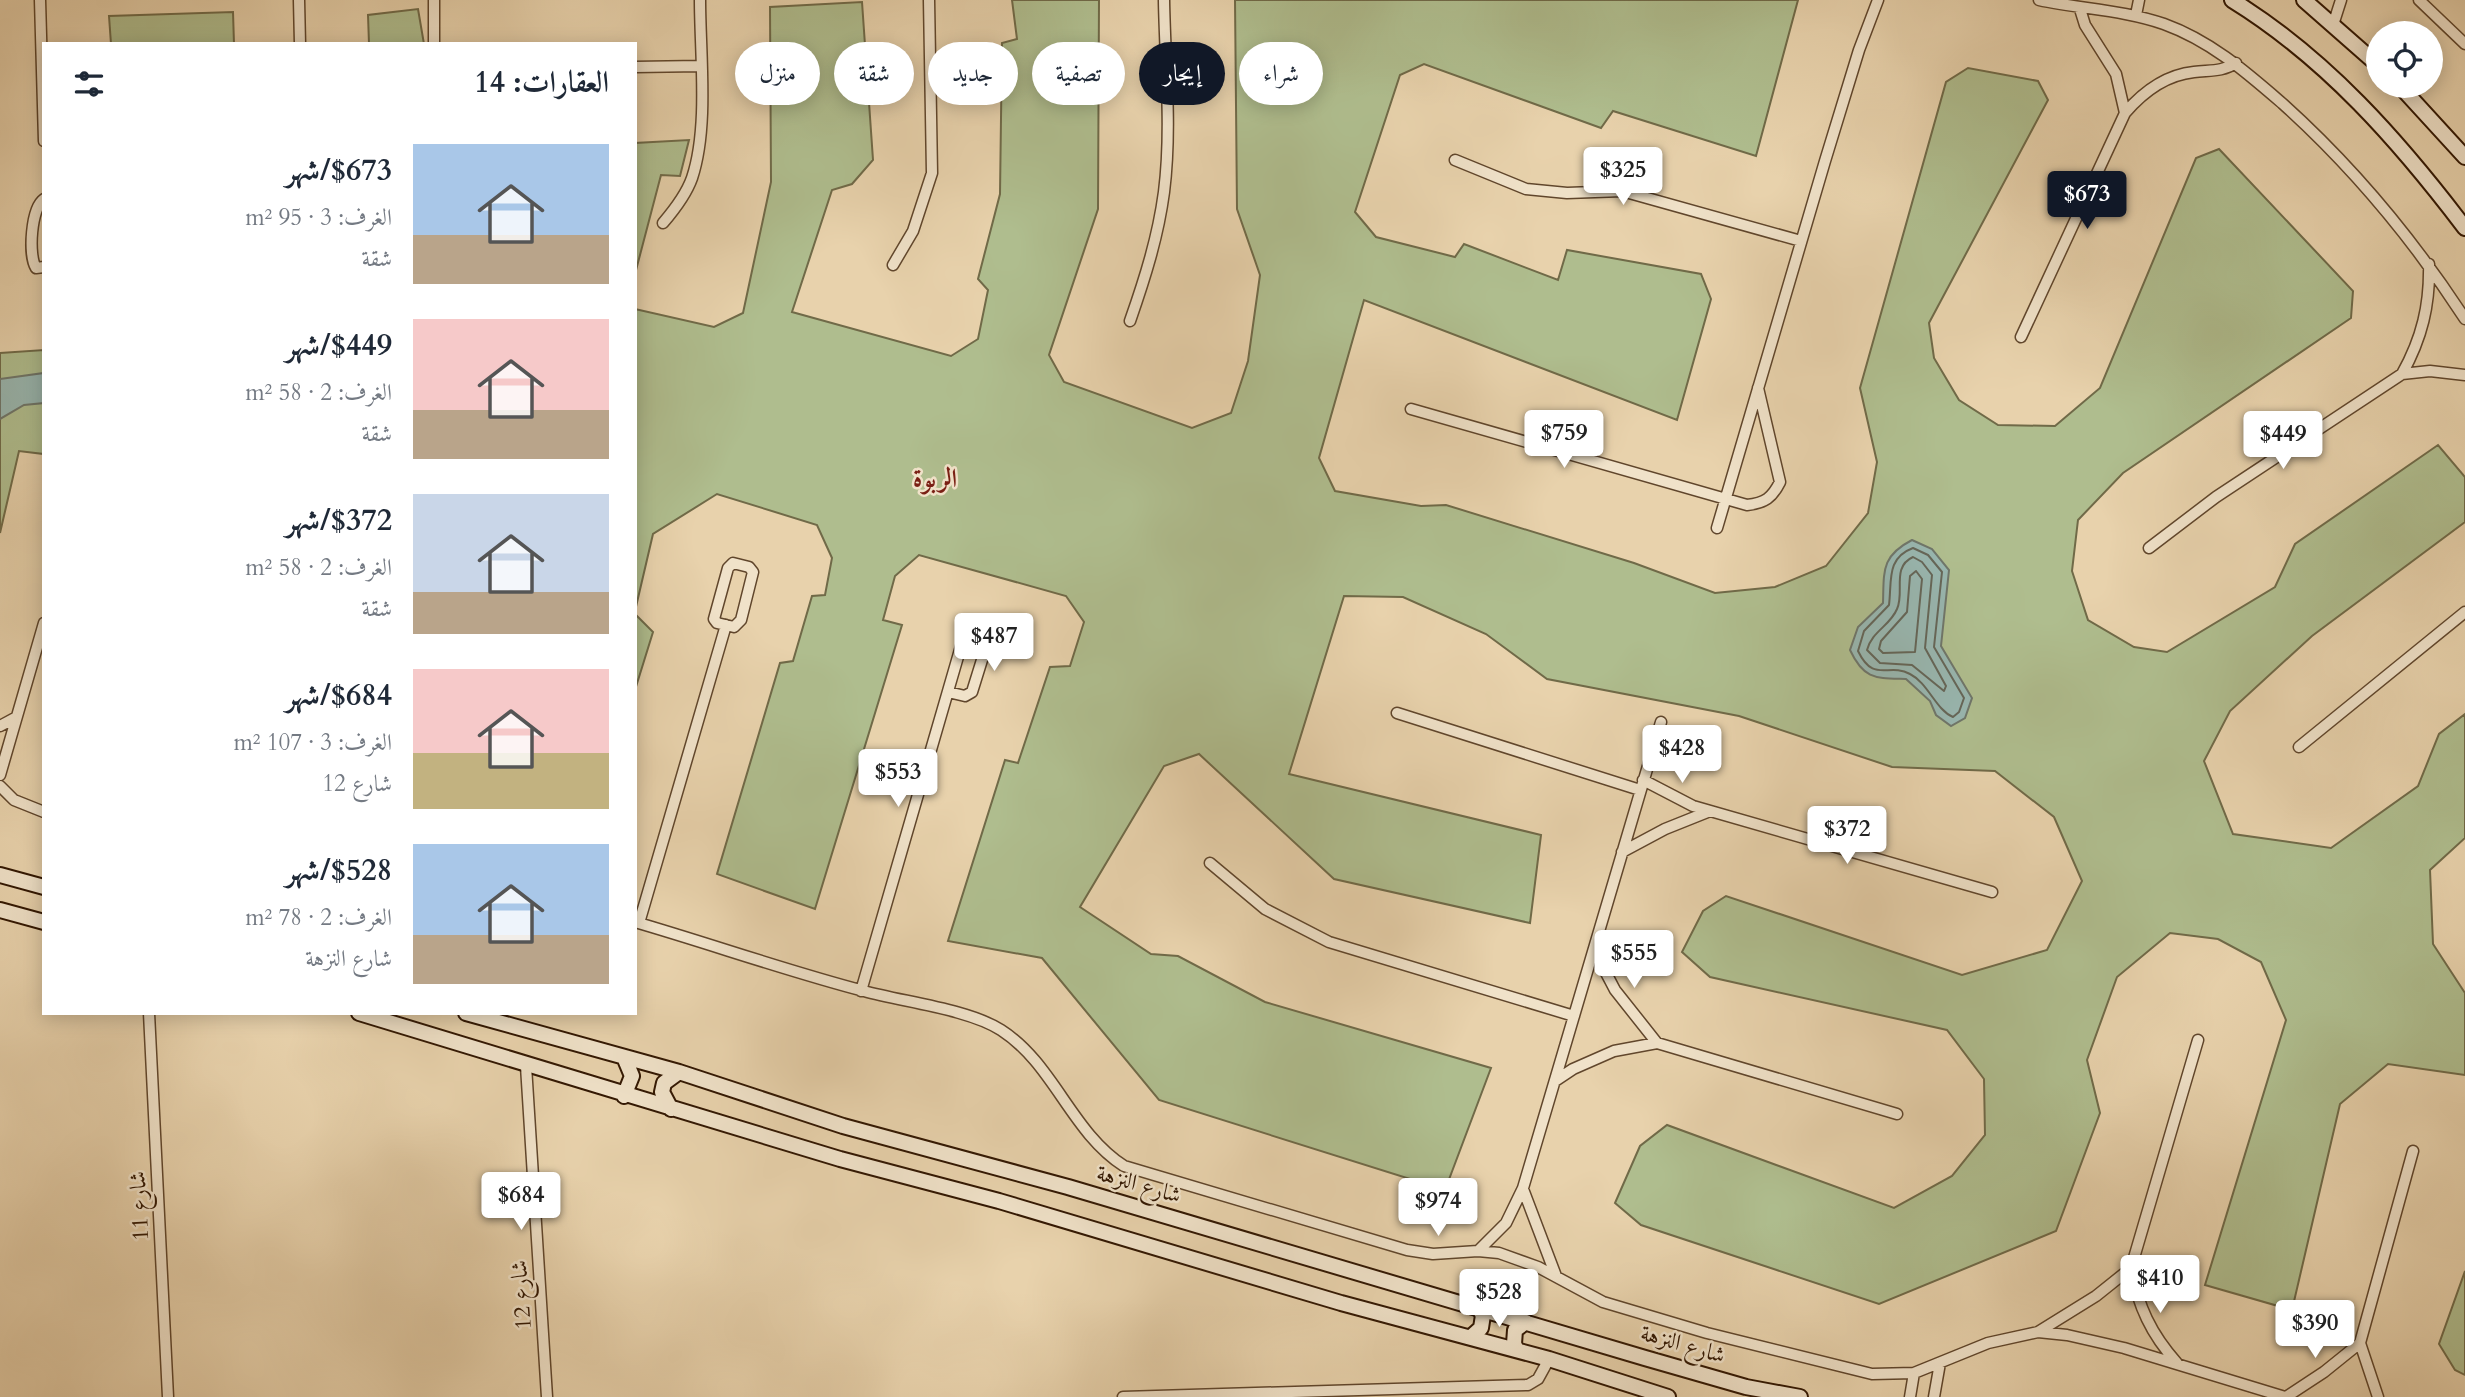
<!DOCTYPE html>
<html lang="ar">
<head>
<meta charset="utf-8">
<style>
  body { margin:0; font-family:Cardo,Amiri,serif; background:#f2f2f3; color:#1f2937; direction:rtl; height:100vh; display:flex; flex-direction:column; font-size:26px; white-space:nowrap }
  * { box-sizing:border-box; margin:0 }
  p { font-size:23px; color:#747a83 }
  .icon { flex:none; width:38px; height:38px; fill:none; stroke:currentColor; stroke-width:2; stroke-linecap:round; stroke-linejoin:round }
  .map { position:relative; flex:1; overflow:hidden; direction:ltr }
  .side { position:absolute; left:42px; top:42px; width:595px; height:973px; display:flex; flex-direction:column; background:#fff; border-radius:0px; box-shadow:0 4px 18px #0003; direction:rtl }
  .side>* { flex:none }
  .hud { position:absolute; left:658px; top:42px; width:665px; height:63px; direction:rtl; display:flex; gap:14px }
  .buttons { position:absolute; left:2366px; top:21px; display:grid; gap:14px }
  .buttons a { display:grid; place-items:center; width:77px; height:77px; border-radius:50%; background:#fff; box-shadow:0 4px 18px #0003; font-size:35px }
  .price { position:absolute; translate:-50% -60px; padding:0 16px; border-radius:7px; background:#fff; color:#222; font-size:23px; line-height:46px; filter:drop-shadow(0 2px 4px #0008) }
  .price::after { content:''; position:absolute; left:50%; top:42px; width:21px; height:16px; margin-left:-10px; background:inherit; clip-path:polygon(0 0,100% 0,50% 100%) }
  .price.selected { background:#111827; color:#fff }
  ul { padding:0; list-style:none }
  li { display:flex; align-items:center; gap:21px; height:175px; padding:0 28px }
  li span { display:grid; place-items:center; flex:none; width:196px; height:140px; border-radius:0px; color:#555 }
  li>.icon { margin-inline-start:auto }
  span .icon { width:84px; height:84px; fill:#fffc; stroke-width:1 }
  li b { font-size:30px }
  h2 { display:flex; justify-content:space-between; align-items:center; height:84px; padding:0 28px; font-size:30px }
  .tag { padding:0 24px; border-radius:32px; background:#fff; box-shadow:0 4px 18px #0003; font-size:24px; line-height:63px }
  .tag.selected { background:#111827; color:#fff }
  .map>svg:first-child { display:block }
  .green { fill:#afbd8e; stroke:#706a48; stroke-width:2 }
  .water { fill:#98b6af; stroke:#6f766a; stroke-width:2 }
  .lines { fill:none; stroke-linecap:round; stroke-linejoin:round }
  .shore { stroke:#656658; stroke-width:2 }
  .street-casing { stroke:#60462c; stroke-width:13 }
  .secondary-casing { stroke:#321702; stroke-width:18 }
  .street { stroke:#f0e2c9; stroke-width:10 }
  .secondary { stroke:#f0e2c9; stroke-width:14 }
  .labels { text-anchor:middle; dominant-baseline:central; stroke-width:5; stroke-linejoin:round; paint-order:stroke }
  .street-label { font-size:23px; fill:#321702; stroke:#f0e2c9 }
  .quarter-label { font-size:26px; font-weight:bold; fill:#7a1f14; stroke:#f0e2c9 }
</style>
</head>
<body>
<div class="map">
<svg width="2465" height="1397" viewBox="0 0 2465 1397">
  <rect width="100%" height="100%" fill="#e8d2ac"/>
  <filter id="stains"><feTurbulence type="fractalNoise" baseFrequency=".00286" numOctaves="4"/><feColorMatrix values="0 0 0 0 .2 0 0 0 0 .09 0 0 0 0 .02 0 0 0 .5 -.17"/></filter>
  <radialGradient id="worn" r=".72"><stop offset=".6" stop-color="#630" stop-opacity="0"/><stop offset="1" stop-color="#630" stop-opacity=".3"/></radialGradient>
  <path class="green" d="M1012,0h87l-1,209 -49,146 15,27 128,46 39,-15 17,-52 12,-86 -23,-66 -2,-209h563l-42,156 -143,-45 -12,17 -177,-64 -24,11 -45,137 21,25 79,20 9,-13 94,36 9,-30 134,24 10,25 -34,121 -313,-120 -45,158 16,33 86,15 25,-1 188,58 81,30 60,-6 51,-21 42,-53 9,-51 -17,-74 86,-306 22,-14 70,13 10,19 -119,223 5,35 25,42 39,25 57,1 45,-38 96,-230 23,-9 134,142 -2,27 -228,155 -45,47 -6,51 16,49 46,27 33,5 108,-65 20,-43 143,-99 27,32v45l-153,114 -82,75 -26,50 29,73 98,14 87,-62 21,-52 26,-20v124l-35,32 3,74 32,49v82l-77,-11 -48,40 -48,206 -87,-25 81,-265 -25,-58 -43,-23 -48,-6 -53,44 -30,83 13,53 -44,118 -177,73 -238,-79 -26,-22 25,-57 27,-21 227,83 58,-32 33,-41 -1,-56 -37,-49 -237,-53 -28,-25 21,-41 23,-15 236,79 85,-25 35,-69 -28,-64 -59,-46 -103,-4 -153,-51 -192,-37 -61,-45 -83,-37 -59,-1 -55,178 252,61 -11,88 -196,-44 -135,-125 -35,12 -84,141 71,47 27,2 87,46 226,66 -46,122 -286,-90 -117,-142 -94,-17 57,-181 13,3 32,-96 20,-1 14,-44 -18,-26 -147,-41 -24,21 -12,44 19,5 -87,284 -98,-35 63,-211 13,-2 19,-65 13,-1 7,-37 -15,-33 -100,-31 -64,40 -18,77v-302l79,18 29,-14 28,-131 -1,-175 92,-5 11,158 -21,24 -20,6 -40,122 159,44 27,-17 10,-49 -10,-11 22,-85 2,-151 15,-4z
    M418,9l6,35h-55l-1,-29z
    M233,12l1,32h-123l-2,-28z
    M689,140l-9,36 -19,-1 -26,99v-131z
    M44,350v104l-25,-3 -19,82v-180z
    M635,614l18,18 -18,58z
    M2465,1271v104l-10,-5 -16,-26z"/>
  <path class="water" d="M44,373v30l-20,2 -24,14v-40z
    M1912,540l20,9 17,21 -8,76 31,52 -7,20 -14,8 -15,-11 -6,-14 -24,-22c-30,-1 -42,1 -56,-29l8,-23 25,-24c1,-32 -2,-47 29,-63z"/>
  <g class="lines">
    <path class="shore" d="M1913,548l15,7 14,17 -8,75 30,51 -5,14 -6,5c-17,-7 -25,-34 -43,-43 -22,-12 -36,10 -52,-23l6,-20 25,-26c3,-24 -3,-47 24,-57z
      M1913,557l9,5 10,13 -7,73 21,38 -2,5 -32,-26 -32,-2 -13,-13c5,-19 23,-24 30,-41 8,-17 -6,-42 16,-52z
      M1916,571l6,8 -7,73 -32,1 -4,-4 2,-8 26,-29 3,-36z"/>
    <defs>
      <path id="street" d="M40,0l4,141
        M299,0l1,44
        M434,0v44
        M2039,0c42,9 85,10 125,24 47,17 82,48 119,80 71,64 130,135 182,215
        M2419,0l46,44
        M2080,9l5,16 31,49 9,39
        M2136,15l3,-15
        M2333,25l8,-25
        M635,67l65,-1
        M1455,160l71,29 41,4 55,-2 179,50
        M44,199c-13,9 -16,56 -8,69l8,-1
        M663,223c12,-14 23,-28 29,-45 17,-51 8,-124 8,-178
        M893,265l20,-34 19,-58 -3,-173
        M1130,321c15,-43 28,-84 34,-129 8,-63 1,-129 0,-192
        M2021,337l104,-224c18,-21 40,-38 69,-41 16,-2 28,0 42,-9
        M2402,374l28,-3 35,4
        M1411,409l336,96c18,-2 25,-7 33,-23l-22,-94
        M1717,528l108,-367 34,-111 19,-50
        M2149,548l67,-51 186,-123c20,-36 28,-69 27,-110
        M733,563l16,4 4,5 -12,48 -7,7 -17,-4 -3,-4 14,-51z
        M1397,713l243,77
        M0,726l15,-8
        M2299,747l166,-135
        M0,775l44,-152
        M1643,780l50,26 299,86
        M0,786l14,14 30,12
        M1622,852l43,-23 45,-18
        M1210,863l55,46 64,33 245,74
        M635,922c76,22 152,49 229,69 39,11 104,18 137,39 53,34 70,102 123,136l283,84 26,4 45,-3 21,2 39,14 65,35 104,31 165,41 42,-1 74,-30 50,-11 29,3 57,13 161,49
        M639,923l87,-298
        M1594,950l21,40 42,53
        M861,991l103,-355 18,6 4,5 -14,45 -7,4 -17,-4
        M149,1013l19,384
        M526,1066l21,331
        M1555,1081l18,-12 41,-18 43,-8 240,71
        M1523,1189l33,87
        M1478,1251l28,-28 17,-35 138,-466
        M2038,1332l58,-36 35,-28
        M2177,1363c-26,-29 -39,-57 -46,-95l67,-228
        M1123,1397l405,-12 10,-6 11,-20
        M1910,1397l4,-24
        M1934,1397l6,-34
        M2286,1397l38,-25 36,-29
        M2378,1397l-18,-54 53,-192"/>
      <path id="secondary" d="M2232,0c94,58 167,141 233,228
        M2304,0l74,65
        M2400,86l65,71
        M0,875l44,12
        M0,910l44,12
        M359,1013l481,146 159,42 342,102 208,56 119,38
        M466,1013l213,59 164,54 225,61 577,171 101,29 54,10
        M624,1096l8,-20 -8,-19
        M671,1109l-9,-17 2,-9 15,-11
        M1471,1337l10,-9 2,-13 -4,-6
        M1517,1350l-3,-6 1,-14 11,-8"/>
    </defs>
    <use href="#street" class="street-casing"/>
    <use href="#secondary" class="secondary-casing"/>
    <use href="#street" class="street"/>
    <use href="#secondary" class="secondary"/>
  </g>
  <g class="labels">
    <g class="street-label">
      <text transform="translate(1139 1184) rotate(16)">شارع النزهة</text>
      <text transform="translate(139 1206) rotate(-93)">شارع 11</text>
      <text transform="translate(521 1295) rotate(-94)">شارع 12</text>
      <text transform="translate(1683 1344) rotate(16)">شارع النزهة</text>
    </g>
    <g class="quarter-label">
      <text x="935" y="478">الربوة</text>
    </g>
  </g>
  <rect width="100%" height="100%" filter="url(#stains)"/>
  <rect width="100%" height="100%" fill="url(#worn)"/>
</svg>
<div class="buttons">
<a><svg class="icon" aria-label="locate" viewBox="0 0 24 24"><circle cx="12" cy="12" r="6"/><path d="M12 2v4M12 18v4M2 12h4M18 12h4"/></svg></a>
</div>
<b class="price" style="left:1623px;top:207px">$325</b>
<b class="price selected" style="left:2087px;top:231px">$673</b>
<b class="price" style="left:1564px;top:470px">$759</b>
<b class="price" style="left:2283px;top:471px">$449</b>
<b class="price" style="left:994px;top:673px">$487</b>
<b class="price" style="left:1682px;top:785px">$428</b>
<b class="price" style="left:898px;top:809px">$553</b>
<b class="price" style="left:1847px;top:866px">$372</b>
<b class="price" style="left:1634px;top:990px">$555</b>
<b class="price" style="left:521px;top:1232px">$684</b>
<b class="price" style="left:1438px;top:1238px">$974</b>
<b class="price" style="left:2160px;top:1315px">$410</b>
<b class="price" style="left:1499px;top:1329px">$528</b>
<b class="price" style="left:2315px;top:1360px">$390</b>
<div class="hud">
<a class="tag">شراء</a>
<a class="tag selected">إيجار</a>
<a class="tag">تصفية</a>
<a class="tag">جديد</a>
<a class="tag">شقة</a>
<a class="tag">منزل</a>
</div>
<section class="side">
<h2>العقارات: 14<svg class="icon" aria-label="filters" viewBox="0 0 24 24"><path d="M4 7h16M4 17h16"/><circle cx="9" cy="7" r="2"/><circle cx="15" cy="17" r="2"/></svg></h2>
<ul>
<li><span style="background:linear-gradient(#a9c7e8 65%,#b9a48a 0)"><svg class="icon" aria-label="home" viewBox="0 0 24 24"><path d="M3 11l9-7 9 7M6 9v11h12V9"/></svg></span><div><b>$673/شهر</b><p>الغرف: 3 · 95 m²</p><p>شقة</p></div></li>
<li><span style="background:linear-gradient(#f6c9c9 65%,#b9a48a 0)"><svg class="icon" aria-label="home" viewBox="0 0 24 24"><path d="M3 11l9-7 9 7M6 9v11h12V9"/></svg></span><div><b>$449/شهر</b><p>الغرف: 2 · 58 m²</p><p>شقة</p></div></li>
<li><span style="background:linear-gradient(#c9d6e8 70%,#b9a48a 0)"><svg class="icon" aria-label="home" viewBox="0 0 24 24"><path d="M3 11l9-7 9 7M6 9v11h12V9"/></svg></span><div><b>$372/شهر</b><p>الغرف: 2 · 58 m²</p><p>شقة</p></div></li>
<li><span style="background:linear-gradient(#f6c9c9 60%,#c2b280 0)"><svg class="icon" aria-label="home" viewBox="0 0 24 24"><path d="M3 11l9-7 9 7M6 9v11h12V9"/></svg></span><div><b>$684/شهر</b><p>الغرف: 3 · 107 m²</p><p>شارع 12</p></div></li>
<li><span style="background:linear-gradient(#a9c7e8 65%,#b9a48a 0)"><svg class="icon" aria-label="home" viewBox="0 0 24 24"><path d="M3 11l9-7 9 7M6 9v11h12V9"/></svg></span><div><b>$528/شهر</b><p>الغرف: 2 · 78 m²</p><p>شارع النزهة</p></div></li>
</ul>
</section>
</div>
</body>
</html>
